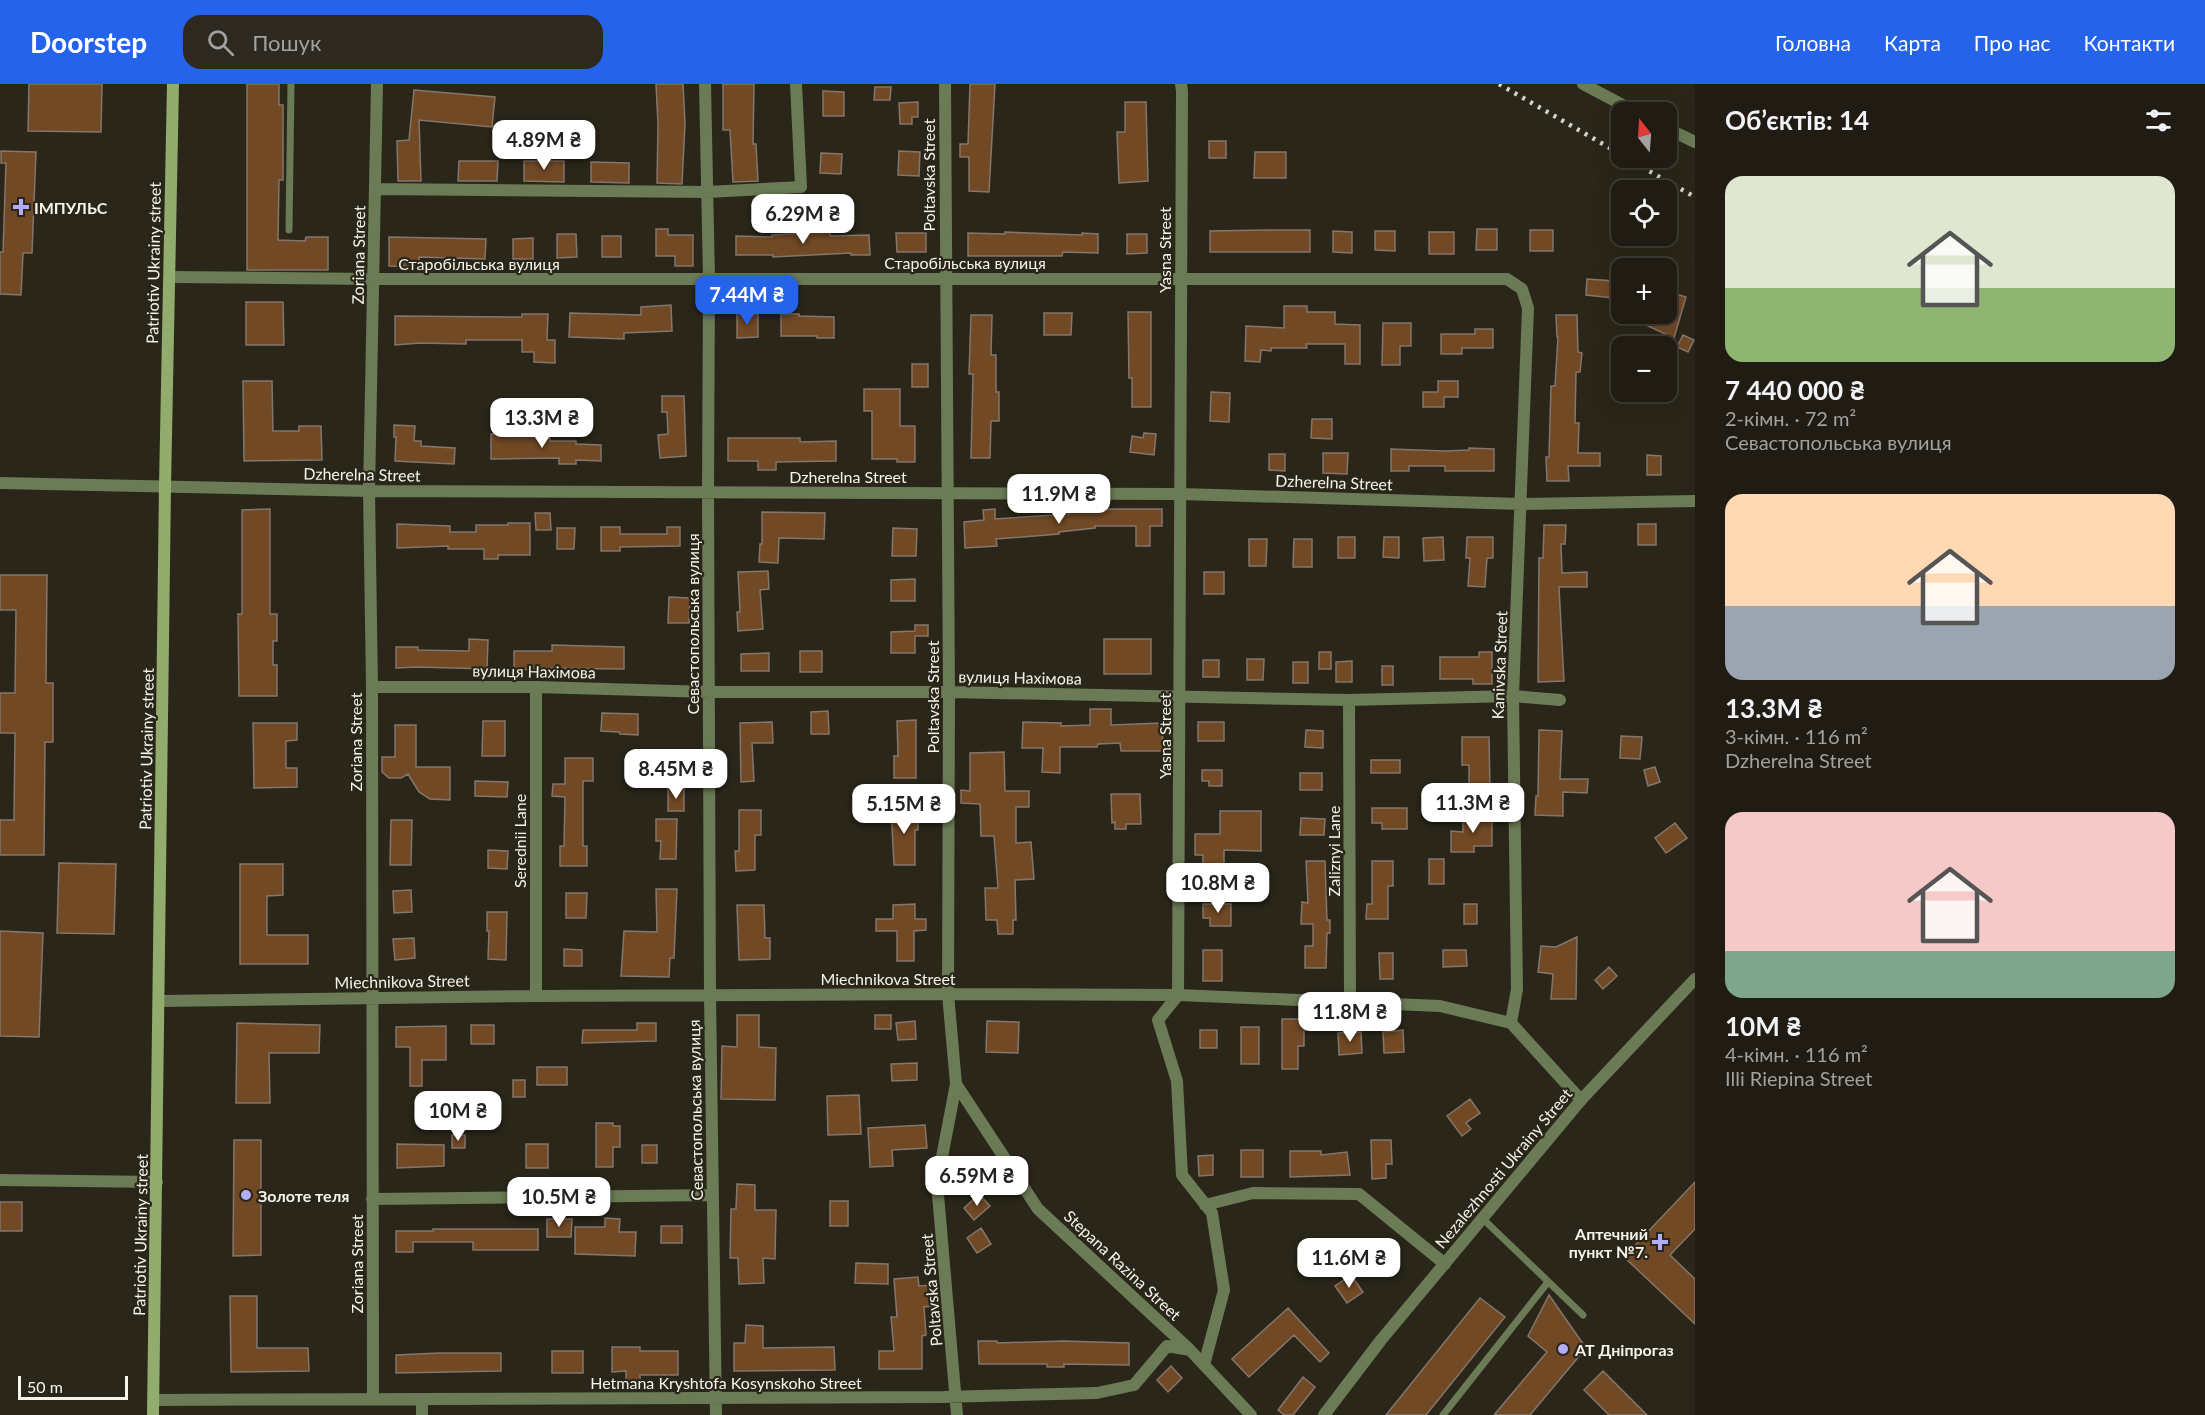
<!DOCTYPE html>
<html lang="uk">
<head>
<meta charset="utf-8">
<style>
  body { margin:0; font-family:Lato,sans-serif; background:#2d2921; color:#f1f3f6; height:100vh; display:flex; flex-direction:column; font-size:22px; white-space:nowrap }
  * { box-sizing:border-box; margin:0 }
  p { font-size:20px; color:#a2a1a0 }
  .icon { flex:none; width:33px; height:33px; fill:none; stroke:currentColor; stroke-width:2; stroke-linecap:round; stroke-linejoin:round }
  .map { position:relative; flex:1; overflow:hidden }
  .drawer { display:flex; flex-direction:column; background:#201c13; width:510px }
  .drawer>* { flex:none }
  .needle { width:39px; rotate:343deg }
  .buttons { position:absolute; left:1611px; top:18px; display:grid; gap:12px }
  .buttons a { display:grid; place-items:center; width:66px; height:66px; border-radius:12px; background:#201c13; box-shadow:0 6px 24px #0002,0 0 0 2px #3d3a33; font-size:30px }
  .scale { position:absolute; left:18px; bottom:15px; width:110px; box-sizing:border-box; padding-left:6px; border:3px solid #f5f3ea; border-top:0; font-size:16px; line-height:21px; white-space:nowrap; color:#f5f3ea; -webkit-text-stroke:4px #2a2619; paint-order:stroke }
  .price { position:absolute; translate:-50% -51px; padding:0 14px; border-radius:12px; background:#fff; color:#222; font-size:20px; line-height:39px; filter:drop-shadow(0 2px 3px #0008) }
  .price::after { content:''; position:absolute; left:50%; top:36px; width:18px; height:14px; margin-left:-9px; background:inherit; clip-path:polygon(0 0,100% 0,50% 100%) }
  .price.current { background:#2563eb; color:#fff }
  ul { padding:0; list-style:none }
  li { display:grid; align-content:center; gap:12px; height:318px; padding:0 30px }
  li span { display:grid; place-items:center; height:186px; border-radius:18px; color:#555 }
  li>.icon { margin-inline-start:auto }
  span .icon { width:108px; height:108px; fill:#fffc; stroke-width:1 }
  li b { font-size:26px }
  h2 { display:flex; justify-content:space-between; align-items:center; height:72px; padding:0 30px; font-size:26px }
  header { display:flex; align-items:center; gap:36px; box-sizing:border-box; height:84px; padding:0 30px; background:#2563eb; color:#fff }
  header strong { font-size:28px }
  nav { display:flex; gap:33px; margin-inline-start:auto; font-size:21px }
  .search { width:420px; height:54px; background:#2d2921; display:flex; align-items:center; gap:15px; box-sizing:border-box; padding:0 21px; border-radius:18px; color:#a2a1a0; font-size:22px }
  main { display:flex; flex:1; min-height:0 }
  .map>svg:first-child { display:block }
  .building { fill:#714925; stroke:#84766c; stroke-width:1.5 }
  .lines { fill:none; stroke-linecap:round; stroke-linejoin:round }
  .service { stroke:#6a7b55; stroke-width:7 }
  .minor { stroke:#6a7b55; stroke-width:12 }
  .tertiary { stroke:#6a7b55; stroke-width:12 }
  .secondary { stroke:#91ac6d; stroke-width:12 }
  .rail { stroke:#d6d4ca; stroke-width:4.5; stroke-dasharray:3 6; stroke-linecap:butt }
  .poi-dot { fill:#b3adf9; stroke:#2a2619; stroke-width:2 }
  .labels { text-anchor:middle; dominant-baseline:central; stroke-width:4.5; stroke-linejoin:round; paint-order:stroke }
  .street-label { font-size:16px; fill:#f5f3ea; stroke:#2a2619 }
  .poi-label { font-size:16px; font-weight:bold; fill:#f5f3ea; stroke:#2a2619; text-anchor:start }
</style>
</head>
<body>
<header>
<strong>Doorstep</strong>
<div class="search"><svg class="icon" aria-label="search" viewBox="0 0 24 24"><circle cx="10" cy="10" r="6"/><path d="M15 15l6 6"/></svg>Пошук</div>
<nav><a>Головна</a><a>Карта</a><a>Про нас</a><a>Контакти</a></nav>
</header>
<main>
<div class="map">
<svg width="1695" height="1331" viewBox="0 0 1695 1331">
  <rect width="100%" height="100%" fill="#2a2619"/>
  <path class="building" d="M29,0h73l-1,48 -73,-1z
    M247,0h32v21h4v75h-4l-1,60 27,1 1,-4h22v33h-81z
    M656,0h27l2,39 -3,61 -25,-1 1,-59z
    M723,0h31l-1,60h3l2,37 -25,1 -3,-52h-7z
    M970,0h25l-6,108 -20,-1v-34h-9v-13h8z
    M875,3h16l-1,13h-16z
    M414,6l81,7 -3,30 -73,-7 2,61h-23l-1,-40 12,-1z
    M823,7l21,1v24h-21z
    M918,18v15h-6v7h-12l-1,-21z
    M1125,18h21l2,79 -29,2 -2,-51h8z
    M1209,57h17v17h-17z
    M1,67l35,1 -4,101h-9l-2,42 -21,-1v-42h3l3,-89h-5z
    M899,67l21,1 -1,24 -21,-1z
    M1255,68h31v26h-32z
    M821,69l21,1 -1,20 -21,-1z
    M459,77h39l-1,20h-39z
    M524,77h40v21l-40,-1z
    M591,78l38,1v20l-38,-1z
    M656,145h12v6h25v31h-18v-10h-19z
    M1477,145h20v21h-21z
    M1267,146h43v22h-100v-21z
    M1530,146h23v21h-23z
    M1333,147l19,1v21l-19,-1z
    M1375,147h20v20l-20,-1z
    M830,148v4l39,-1 1,20h-19v-2l-78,4v-2h-37v-19l36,1v-2z
    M1005,148l77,3v-2l16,1v19l-35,-1 -1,4h-94v-23l37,1z
    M1429,148h25v22h-25z
    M896,149h30v19h-29z
    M557,150h19l1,23 -20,1z
    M1127,150h20v19l-20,1z
    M602,152h19v21h-19z
    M389,153l97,2 -1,20 -66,-2v10l-30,-1z
    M533,154v21h-20v-20z
    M1587,195l28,2 -2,17 -27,-3z
    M1666,207l20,6 -12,41 -26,-12 4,-12h14z
    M246,218h37l1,43h-38z
    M671,221l1,26 -48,2v6l-55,-2 1,-24 71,2v-8z
    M1284,222h23v6h28v12l25,1v39h-15v-20h-39l1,4h-36v3l-10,-1 -1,12 -15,-1 1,-35 38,2z
    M1128,228h23v95h-19v-29h-3z
    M1044,229h28l-1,22h-27z
    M522,230h26l-1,26h8v23l-21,-1v-10h-12v-12h-56v4l-46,-1 -25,2v-29l127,1z
    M737,230h21v23l-21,1z
    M781,230h18v2l35,1v21h-17v-2h-36z
    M971,231h21l-1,40h5v37h3v29h-8l-1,37h-19l2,-84h-4z
    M1556,231h21l1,37 4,1 -2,19h-4l-1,51h4l-1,30h22v13h-32l1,15h-22l-1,-24h3l2,-71h4l3,-49h-1z
    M1383,239h28v23h-11v19h-18z
    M1475,245h18v19h-31v6h-21v-20h34z
    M1683,251l11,5 -6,12 -11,-5z
    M912,280h16v23h-16z
    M243,297h29l1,50h26v-5h22l1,34 -78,1z
    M1438,297h20v16h-14v10h-21v-15h15z
    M864,305h36v37h15v36h-18v-3h-25v-48h-8z
    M1211,308l19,1 -1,29 -19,-1z
    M662,312h22l2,60 -26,2 -2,-23 10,-1 -1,-22h-5z
    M1312,335h20v20l-21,-1z
    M394,341l21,1 -1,15h7v5l34,2 -1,16 -59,-3 1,-24h-2z
    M1144,349l12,1 -2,21 -24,-3 2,-16 11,2z
    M491,350l59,1v6h26v3l25,1v16l-25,-1v4h-17v-6l-68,1z
    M728,354h72v4l36,-1v20l-60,1v8h-18v-9h-30z
    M1469,364l25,1v22h-49v-5h-36v5h-18v-22l54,2 24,-1z
    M1323,369h25l-1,21 -24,-1z
    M1269,370h16v17l-16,-1z
    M1647,371l14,1v19h-14z
    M270,425v105h7v27h-4v24h4v31h-38l-1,-82h4v-104z
    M995,425v10l74,-5v-2l26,-3h67v17h-12v20h-14v-20h-41v2l-36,4v2l-63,5 1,7 -32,2 -1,-26 20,-2 -1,-10z
    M762,428l63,1 -1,26 -45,-1 -1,25 -19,-1 1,-18h2z
    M535,429h15l1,17h-15z
    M508,439h22v32h-32v4h-14v-10h-36v-3l-51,2v-24l53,2v6h26v-7h32z
    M1638,440h18v21h-18z
    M1544,441h22l-1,19h-4l1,29 25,-1v15h-28l5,94 -26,1 1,-124h4z
    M601,443h19v7h47v-7h13v19l-60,1v4h-19z
    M557,444h18l-1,21h-17z
    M893,444l24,1 -1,27h-24z
    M1338,453h17v21h-17z
    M1384,453h15v21l-16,-1z
    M1443,453l1,23 -20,1 -1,-23z
    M1467,453h26v21h-6l-2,29 -17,-1 2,-28h-4z
    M1249,455h18l-1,27h-17z
    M1294,455h18v28h-19z
    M768,487l1,18 -9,1 3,39 -25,2 -1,-19h3l-2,-40z
    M1204,488h20v22h-20z
    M0,491h47l-1,108h7v59h-8l-1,113h-44v-35h14l1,-87h-15v-40h15l1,-83h-16z
    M915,495v22h-24v-21z
    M669,513l21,1 -1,25h-21z
    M915,541h13v11h-13v17h-24v-21l24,-1z
    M469,555l19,1 -1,29 -69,-2 -22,1v-21h22v3l51,1z
    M1104,555h47v35h-47z
    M552,561l72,2v22l-89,-1v2l-21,-1v-18h38z
    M800,567h22v21h-22z
    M1319,568h12v17h-12z
    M1479,568h13v32h-19v-5h-33v-22h39z
    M769,569v18h-28v-17z
    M1247,575h17l-1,21h-16z
    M1203,576h16v17h-16z
    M1352,577v21h-16v-20z
    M1293,578h15v21h-15z
    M1382,582h11v19h-11z
    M1090,625h21v16l51,-2 1,28h-42l-1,-8 -22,1 -1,3h-37v26l-18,-1 1,-24h-21l1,-26 38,1v3l29,-1z
    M828,627l1,23h-18v-22z
    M602,629l36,1v21l-18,-1 -1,-2 -18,-1z
    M916,636v58h-22v-22h4l-1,-35z
    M483,637h22v35h-23z
    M772,638l1,21h-21l2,38 -13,1 -1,-59z
    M1198,638h26v19h-26z
    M253,639h44v17l-11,1v27h11v19l-43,1z
    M395,641h21v42h34v33l-20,-1 -11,-7 -11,-18 -7,4h-12l-7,-6v-15h13z
    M1306,646l17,1v17l-18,-1z
    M1539,646l23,1 -2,48h28l-1,14 -24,-1v24l-28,-1 1,-19h2z
    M1621,652l21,1 -2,22 -20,-1z
    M1462,653h27l1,54h-21v-26h-7z
    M1004,668l1,39h24v16h-13v36l15,-1 3,37 -19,1 1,40h-3v14h-15l-1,-14h-11l-1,-32h13l-4,-52h-13l-1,-32 -19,-1v-13l9,1v-38z
    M565,674h28v23h-10v65h4v20h-27v-20h4l1,-49 -13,-1 1,-12h12z
    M629,675h47v21h-47z
    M1371,676h29v13h-29z
    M1655,683l5,15 -12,4 -4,-16z
    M1202,686h20v16h-13v-5h-7z
    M1300,689h22v17h-22z
    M475,697l33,1 -1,15 -32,-1z
    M668,704h16v23h-16z
    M1111,710h29l1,30h-15v5h-11v-7l-3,1z
    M891,724h27v22h-3v35h-21z
    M1372,724h35v21h-25v-6h-10z
    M739,726h22v25h-6v35l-19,1 -1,-20h4z
    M1220,727h41v40l-37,-1v29h-21v-24h-8v-21h25z
    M1463,732h29v30h-18v6h-23v-21l12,1z
    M1301,734l24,1 -1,16h-24z
    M656,735h21l-1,40h-16l1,-18h-5z
    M391,736h21l-1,45h-21z
    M1675,739l12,15 -21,15 -11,-15z
    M488,766l20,1 -1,18 -19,-1z
    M1429,775h15v25h-15z
    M1306,777h19l2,59h3v13h-3l-1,35h-21v-22h8v-22h-12l1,-22 6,1z
    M1372,777h21v25h-5v33h-22l1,-15h5z
    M59,779l57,1 -2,70 -57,-1z
    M240,780h43v31l-16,1v39h41v29h-68z
    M656,805h21l-3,69h-4l-1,19 -48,-1 3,-45 33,1z
    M411,806l1,22 -18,1 -1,-22z
    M566,809h21l-1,25h-20z
    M915,820v15h11v11l-12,1v30h-17v-30h-21v-12h17v-14z
    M1203,820h28v22h-21v-8h-7z
    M1464,820h13v20h-13z
    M737,821h27l1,33h5v21l-31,1z
    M487,828h20l-1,48 -18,-1 1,-28h-2z
    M0,847l43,2 -4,104 -39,-1z
    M1577,853l-1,62h-25l2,-25 -15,-2 3,-26 15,1z
    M414,854l1,20 -20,2 -2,-21z
    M564,865l18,1v16h-18z
    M1203,866h19v31h-19z
    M1443,866h23l1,16 -24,1z
    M1379,869h14v26h-13z
    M1609,883l8,9 -14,13 -8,-9z
    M737,931h22v32l17,1 -1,52 -54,-1 1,-53 15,1z
    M875,931h16v14h-16z
    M1282,935h22v27h-6v23h-16z
    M915,937l1,18 -18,1 -2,-17z
    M987,937l32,1 -1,31 -32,-1z
    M237,939l83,2 -1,28h-50l1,50h-34z
    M637,939h19v18l-74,2 1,-13h54z
    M471,941h23v19h-23z
    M446,942v34h-24v26h-12v-39h-14v-20z
    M1241,943h18v37h-18z
    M1200,946h17v18h-17z
    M1403,946l1,22 -20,1 -1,-21z
    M1361,948l1,21 -23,2 -1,-22z
    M917,979v17l-25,1 -1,-17z
    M537,983h30v18h-30z
    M513,996h12v17h-12z
    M859,1011l2,39 -33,1 -1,-39z
    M1470,1015l10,14 -14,10 5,6 -9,7 -15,-20z
    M596,1039h17v3h7v21h-7v20h-17z
    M925,1041l2,23 -35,2 1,16 -23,1 -2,-39z
    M452,1051h13v13h-13z
    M234,1056h27v115l-28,1z
    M1371,1056h20l1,24h-6v14l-14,1z
    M397,1060l47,1v21l-47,2z
    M526,1060h22v24h-22z
    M642,1061h15v18h-15z
    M1241,1066h22v27h-22z
    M1290,1067h31v4l26,-3 3,23 -60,2z
    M1213,1071v20l-14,1 -1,-20z
    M1695,1098v47l-25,26 25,24v45l-71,-67z
    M737,1100l18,1v25h21l-1,49 -12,-1 1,25 -25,1 -1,-26h-8l1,-49h5z
    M979,1110l11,12 -16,14 -10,-12z
    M830,1117h18v25h-18z
    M0,1118h22v29h-22z
    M605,1134l15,1 -1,13h17l-1,24 -60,-2v-27h30z
    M547,1135h25l-1,18h-24z
    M661,1142h21v17h-21z
    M981,1144l10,16 -14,9 -10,-15z
    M433,1145h105v21h-65v-8h-60v10h-17v-21h37z
    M856,1179l32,1v20l-33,-1z
    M1351,1191l12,17 -16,11 -12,-17z
    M918,1193l1,9 12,-1 2,21 -9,1 2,28 -4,1v33h-43v-18h15l-3,-34h6l-3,-38z
    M1549,1211l37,53 -56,67h-36l53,-63 -19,-16z
    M230,1212h27v52h51l1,23 -78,1z
    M1480,1214l25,19 -79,98h-40z
    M1288,1224l41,45 -9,9 -26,-27 -45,42 -17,-18z
    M746,1241l17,1v22l71,-1 1,23 -101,1v-28h11z
    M978,1257h19v2l66,-2 66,2v22l-65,-1v3h-17v-3h-68z
    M612,1263h28v4h38v24h-38v8h-14v-12l-14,1z
    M552,1267h31v22h-31z
    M440,1269h61v18l-105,2v-18z
    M1171,1282l11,12 -14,14 -11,-12z
    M1603,1287l44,44h-38l-25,-25z
    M1303,1293l12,10 -22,28h-9l-6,-5z"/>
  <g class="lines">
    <path class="service" d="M289,146l2,-146
      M1482,1134l101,97
      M1443,1331l105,-133"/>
    <path class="minor" d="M705,0l4,195 -1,213 2,503 6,420
      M945,0l4,608 -1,302 8,90 -19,99 20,232
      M1181,0l1,7c-3,301 -1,603 -4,904l-20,25 19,61 5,94 30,38 12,77 -20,75
      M1583,0l53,28
      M1666,44l29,14
      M375,105l333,3 93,-5 -5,-103
      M170,193l204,2h1133l15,10 6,19 -15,388 4,293 -6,34
      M0,399l369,8 812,3 340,10 174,-3
      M372,603h164l174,5h239l400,8 164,-4 47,4
      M536,603v309
      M1349,616l1,301
      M159,917l377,-5 412,-2 230,1 262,11 71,17 70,77
      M956,1000l82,125 151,140
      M372,1115l340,-4
      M1205,1121l48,-12 106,1 86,70
      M373,1315l-1,-712 -3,-196 8,-407
      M422,1315v16
      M154,1316l789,-3 154,-4 37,-8 33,-39 23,4 61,65"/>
    <path class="tertiary" d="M0,1096l157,2
      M1324,1331l57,-75 200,-240 114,-121"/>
    <path class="secondary" d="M153,1331l12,-929 8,-402"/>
    <path class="rail" d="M1499,0l123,71
      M1626,74l69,39"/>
  </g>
  <g class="poi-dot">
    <path d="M18 114h6v6h6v6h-6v6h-6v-6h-6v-6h6z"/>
    <circle cx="246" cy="1111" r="6"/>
    <path d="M1657 1149h6v6h6v6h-6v6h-6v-6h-6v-6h6z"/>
    <circle cx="1563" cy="1265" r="6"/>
  </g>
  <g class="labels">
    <g class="street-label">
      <text transform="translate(928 91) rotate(-90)">Poltavska Street</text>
      <text transform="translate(1164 166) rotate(-90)">Yasna Street</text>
      <text transform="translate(358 171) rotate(-89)">Zoriana Street</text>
      <text x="965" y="178">Старобільська вулиця</text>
      <text transform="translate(153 179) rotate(-89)">Patriotiv Ukrainy street</text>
      <text x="479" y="179">Старобільська вулиця</text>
      <text transform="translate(362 390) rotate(1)">Dzherelna Street</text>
      <text x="848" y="392">Dzherelna Street</text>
      <text transform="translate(1334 398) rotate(2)">Dzherelna Street</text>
      <text transform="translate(692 540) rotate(-90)">Севастопольська вулиця</text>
      <text transform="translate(1499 581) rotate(-88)">Kanivska Street</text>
      <text transform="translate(534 587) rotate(1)">вулиця Нахімова</text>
      <text transform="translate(1020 593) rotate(1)">вулиця Нахімова</text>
      <text transform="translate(932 613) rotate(-90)">Poltavska Street</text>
      <text transform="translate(1164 652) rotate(-90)">Yasna Street</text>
      <text transform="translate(355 658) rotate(-90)">Zoriana Street</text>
      <text transform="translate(146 665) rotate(-89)">Patriotiv Ukrainy street</text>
      <text transform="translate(519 757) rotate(-90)">Serednii Lane</text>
      <text transform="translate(1333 767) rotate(-90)">Zaliznyi Lane</text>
      <text x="888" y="894">Miechnikova Street</text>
      <text transform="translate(402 897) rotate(-1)">Miechnikova Street</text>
      <text transform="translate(695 1026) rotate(-91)">Севастопольська вулиця</text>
      <text transform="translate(1503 1084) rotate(-50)">Nezalezhnosti Ukrainy Street</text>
      <text transform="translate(140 1151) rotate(-89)">Patriotiv Ukrainy street</text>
      <text transform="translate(356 1180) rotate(-90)">Zoriana Street</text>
      <text transform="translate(1123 1181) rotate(43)">Stepana Razina Street</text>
      <text transform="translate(931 1206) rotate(-95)">Poltavska Street</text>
      <text x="726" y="1298">Hetmana Kryshtofa Kosynskoho Street</text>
    </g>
    <g class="poi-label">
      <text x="34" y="123">ІМПУЛЬС</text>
      <text x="258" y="1111">Золоте теля</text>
      <text x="1648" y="1149" text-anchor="end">Аптечний<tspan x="1648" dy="18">пункт №7.</tspan></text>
      <text x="1575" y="1265">АТ Дніпрогаз</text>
    </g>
  </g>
</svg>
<div class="buttons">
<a><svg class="needle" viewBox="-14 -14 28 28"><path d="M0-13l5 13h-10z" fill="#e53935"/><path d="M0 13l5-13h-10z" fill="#a2a1a0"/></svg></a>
<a><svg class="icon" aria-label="locate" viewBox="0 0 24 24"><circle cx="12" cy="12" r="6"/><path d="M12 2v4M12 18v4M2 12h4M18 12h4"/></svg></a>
<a>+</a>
<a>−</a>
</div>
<div class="scale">50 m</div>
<b class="price" style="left:544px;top:87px">4.89M ₴</b>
<b class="price" style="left:803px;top:161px">6.29M ₴</b>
<b class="price current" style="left:747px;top:242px">7.44M ₴</b>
<b class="price" style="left:542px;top:365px">13.3M ₴</b>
<b class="price" style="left:1059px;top:441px">11.9M ₴</b>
<b class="price" style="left:676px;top:716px">8.45M ₴</b>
<b class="price" style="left:1473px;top:750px">11.3M ₴</b>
<b class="price" style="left:904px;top:751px">5.15M ₴</b>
<b class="price" style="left:1218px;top:830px">10.8M ₴</b>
<b class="price" style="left:1350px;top:959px">11.8M ₴</b>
<b class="price" style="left:458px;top:1058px">10M ₴</b>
<b class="price" style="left:977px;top:1123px">6.59M ₴</b>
<b class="price" style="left:559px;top:1144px">10.5M ₴</b>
<b class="price" style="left:1349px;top:1205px">11.6M ₴</b>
</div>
<section class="drawer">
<h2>Об’єктів: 14<svg class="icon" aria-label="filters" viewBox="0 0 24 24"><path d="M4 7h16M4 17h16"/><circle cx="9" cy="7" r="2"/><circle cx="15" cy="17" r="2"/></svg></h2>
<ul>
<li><span style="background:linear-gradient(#dfe7d0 60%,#8fb573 0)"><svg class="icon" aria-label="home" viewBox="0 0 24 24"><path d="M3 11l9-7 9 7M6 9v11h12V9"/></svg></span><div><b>7 440 000 ₴</b><p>2-кімн. · 72 m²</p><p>Севастопольська вулиця</p></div></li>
<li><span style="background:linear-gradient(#ffd9b3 60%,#9aa5b1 0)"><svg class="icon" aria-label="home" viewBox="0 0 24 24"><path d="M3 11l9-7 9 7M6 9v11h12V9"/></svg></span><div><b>13.3M ₴</b><p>3-кімн. · 116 m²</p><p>Dzherelna Street</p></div></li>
<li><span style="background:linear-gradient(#f6c9c9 75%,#7fa58c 0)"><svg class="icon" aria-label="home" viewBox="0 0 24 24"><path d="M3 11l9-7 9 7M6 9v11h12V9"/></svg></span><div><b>10M ₴</b><p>4-кімн. · 116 m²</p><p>Illi Riepina Street</p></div></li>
</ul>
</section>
</main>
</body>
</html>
